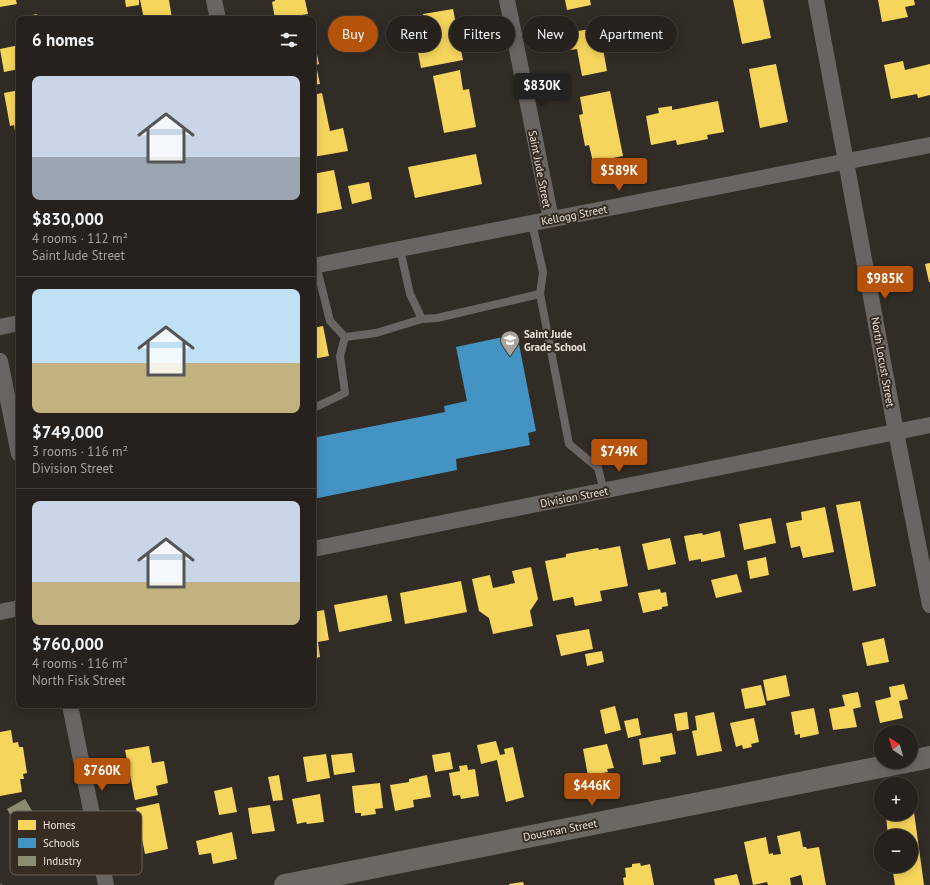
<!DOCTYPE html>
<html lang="en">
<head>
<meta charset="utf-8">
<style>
  body { margin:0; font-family:"PT Sans",sans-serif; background:#322e29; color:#f1f3f6; height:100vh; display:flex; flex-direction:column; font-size:15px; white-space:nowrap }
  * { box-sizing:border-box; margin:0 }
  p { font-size:13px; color:#a4a3a3 }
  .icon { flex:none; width:22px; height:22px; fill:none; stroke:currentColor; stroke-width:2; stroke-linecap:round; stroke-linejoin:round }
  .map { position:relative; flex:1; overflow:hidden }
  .side { position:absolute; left:16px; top:16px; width:300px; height:692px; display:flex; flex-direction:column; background:#26211c; border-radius:8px; box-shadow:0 2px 10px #0003,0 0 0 1px #423e3b }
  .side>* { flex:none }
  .hud { position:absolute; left:328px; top:16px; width:380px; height:36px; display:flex; gap:8px }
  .needle { width:26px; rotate:323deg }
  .fabs { position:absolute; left:874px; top:725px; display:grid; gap:8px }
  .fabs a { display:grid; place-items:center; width:44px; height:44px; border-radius:50%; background:#26211c; box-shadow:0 2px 10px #0003,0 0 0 1px #423e3b; font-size:20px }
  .price { position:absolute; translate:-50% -34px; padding:0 9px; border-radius:4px; background:#b45309; color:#fff; font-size:13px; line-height:26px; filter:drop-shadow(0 1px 2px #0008) }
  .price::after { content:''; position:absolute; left:50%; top:24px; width:12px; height:9px; margin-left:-6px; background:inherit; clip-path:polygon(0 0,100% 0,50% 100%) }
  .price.on { background:#222; color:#fff }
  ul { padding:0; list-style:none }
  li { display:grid; align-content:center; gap:8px; height:212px; padding:0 16px }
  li+li { border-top:1px solid #423e3b }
  li span { display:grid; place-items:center; height:124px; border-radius:8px; color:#555 }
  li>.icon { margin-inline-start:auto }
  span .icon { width:72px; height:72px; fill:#fffc; stroke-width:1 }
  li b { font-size:17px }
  h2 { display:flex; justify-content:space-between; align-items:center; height:48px; padding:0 16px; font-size:17px }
  .pill { padding:0 14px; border-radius:18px; background:#26211c; box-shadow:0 2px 10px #0003,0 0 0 1px #423e3b; font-size:14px; line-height:36px }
  .pill.on { background:#b45309; color:#fff }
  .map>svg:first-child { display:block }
  .homes { fill:#f6d55c }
  .schools { fill:#4393c3 }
  .industry { fill:#8c8c6e }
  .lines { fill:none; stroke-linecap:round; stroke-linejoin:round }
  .path { stroke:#696662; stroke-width:2.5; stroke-dasharray:2 3; stroke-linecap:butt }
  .lane { stroke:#686563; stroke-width:8 }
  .street { stroke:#686563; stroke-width:16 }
  .secondary { stroke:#6b6864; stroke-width:22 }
  .labels { text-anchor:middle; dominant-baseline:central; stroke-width:4; stroke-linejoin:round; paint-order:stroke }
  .street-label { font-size:11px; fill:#ebe4dd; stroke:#362c22 }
  .poi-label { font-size:11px; font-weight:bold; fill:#ebe4dd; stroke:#362c22; text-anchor:start }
  .key { fill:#362c22; stroke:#6c635a; stroke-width:1 }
  .key-label { font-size:11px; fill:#ebe4dd }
</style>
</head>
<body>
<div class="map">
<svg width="930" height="885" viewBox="0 0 930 885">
  <rect width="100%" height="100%" fill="#322c26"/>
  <path class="homes" d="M0,0h16l1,4 -17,3z
    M125,0h14v5l-13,2z
    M140,0h29l3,19h-28z
    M275,0h30l3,14 -33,5 -3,-17 3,-1z
    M565,0h25l1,5 -24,5z
    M733,0h30l8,38 -29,6z
    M878,0h36l1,5 -10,2 3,10 -26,5z
    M453,9l10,51 -42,8 -4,-21 12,-3 -6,-30z
    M37,14l1,5h-20v-1z
    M601,27l3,15 -2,1 5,28 -25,5 -5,-27 -7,1 -3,-17z
    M314,40l5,24 -3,1 4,19 -7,1v-44z
    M19,45v24l-15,3 -4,-23z
    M903,61l2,9 25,-6v31l-12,3 -1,-4 -26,5 -7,-34z
    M776,64l12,58 -28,6 -11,-59z
    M460,70l3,20 6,-1 7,38 -32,6 -11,-57z
    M19,90v52l-2,1 -3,-18 -4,1 -6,-33z
    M610,91l13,65 -30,6 -4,-17 -4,1 -6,-31 4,-1 -3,-17z
    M322,93l8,38 13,-3 5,23 -35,6v-62z
    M718,101l6,31 -17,3 1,4 -31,6 -1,-5 -25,5 -5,-29 13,-3 -1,-5 14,-2v4z
    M476,154l6,30 -67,14 -7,-31z
    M334,170l8,39 -27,5 -2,-10v-30z
    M369,182l3,17 -20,5 -4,-18z
    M930,263v19h-1l-4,-18z
    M323,326l6,30 -16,3v-31z
    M860,501l16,85 -23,5 -17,-86z
    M825,507l9,45 -31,6 -3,-12 -9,2 -5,-25 16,-3 -1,-8z
    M771,518l5,25 -32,7 -5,-26z
    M720,531l5,26 -24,5v-3l-12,2 -5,-25 18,-3 1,2z
    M670,538l6,26 -28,6 -6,-26z
    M620,546l8,40 -28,5 2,10 -27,5 -2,-9 -20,4 -8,-40 21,-4v-3l32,-6 1,2z
    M766,557l3,18 -19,4 -3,-18z
    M531,567l7,32 -8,12 3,15 -40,8 -4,-16 -10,-7 -7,-32 18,-4 3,13 22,-5 -3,-12z
    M737,574l5,18 -26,6 -5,-18z
    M461,581l6,31 -62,12 -5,-31z
    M660,589l1,4 5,-1 2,14 -6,1v2l-19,4 -5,-20z
    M387,595l5,26 -53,11 -5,-27z
    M324,610l5,30 -11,2 2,15 -7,2v-47z
    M589,629l4,20 -32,7 -5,-21z
    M884,638l5,24 -22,4 -5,-23z
    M602,651l2,11 -17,4 -2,-12z
    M786,675l4,21 -23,5 -4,-21z
    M904,684l4,15 -9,2 4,17 -23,5 -5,-22 16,-4 -2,-10z
    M761,685l5,20 -21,4 -4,-20z
    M858,692l3,15 -8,2 4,18 -24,3 -4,-21 16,-3 -3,-11z
    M615,706l6,24 -16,4 -5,-24z
    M814,708l5,26 -19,4v-4l-5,1 -4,-23z
    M687,712l2,17 -12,2 -3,-17z
    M714,712l8,39 -25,5 -5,-25 5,-1 -2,-14z
    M638,718l3,17 -13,3 -4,-17z
    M754,718l5,24 -8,2 1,3 -9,2 -1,-4 -6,2 -6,-24z
    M11,730l2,13 5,-1 1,5h4l4,26 -4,1 1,5h-4l2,13 -22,4v-64z
    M672,733l4,21 -16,3 1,5 -18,3 -4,-26z
    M496,741l4,14 5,-1 -1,-5 9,-2 11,50 -18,5 -9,-42 -16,4 -4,-19z
    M607,744l7,24 -7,1 1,3 -20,4 -5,-27z
    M149,746l3,17 12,-2 4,22 -12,3 2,9 -23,5 -10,-50z
    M450,752l3,17 -18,3 -3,-17z
    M352,753l3,19 -21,3 -3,-20z
    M326,754l4,24 -23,4 -4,-25z
    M467,765l1,5 7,-1 4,27 -18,3 -1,-4 -7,1 -4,-23 11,-2 -1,-5z
    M279,775l4,25 -10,1 -5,-24z
    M427,775l4,22 -18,3 1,7 -19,4 -5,-26 19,-3v-3z
    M380,783l3,25 -8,1 1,5 -15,2v-3h-6l-3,-27z
    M232,787l5,25 -18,3 -5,-24z
    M320,794l4,28 -17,2 -1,-2 -9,2 -5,-25z
    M159,803l9,46 -23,5 -9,-46z
    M270,805l5,26 -23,3 -4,-26z
    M911,812h3l10,73h-29l-3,-19h19v-30h-23l-2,-20 25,-2z
    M800,831l3,16h3l1,2 12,-2 7,38h-23l-2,-10 -11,3 1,7h-23l-1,-3 -14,3 -9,-43 22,-5 3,17 4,-1v2l8,-1 -4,-18z
    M232,832l5,27 -24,5 -2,-11 -12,2 -3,-14z
    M640,863l1,3 9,-2 4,21h-30l-1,-7 3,-1 -1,-9 7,-1v-3z
    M737,874l3,11h-25l-1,-6z
    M523,882l1,3h-15v-1z"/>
  <path class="schools" d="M517,334l19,97 -8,2 2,12 -74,14 1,11 -144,29v-61l132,-26 -1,-6 23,-5 -11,-54z"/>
  <path class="industry" d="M25,799l12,20 -19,11 -11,-21z"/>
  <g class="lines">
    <path class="path" d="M0,885h2"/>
    <path class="lane" d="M532,223l11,49 -3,22 29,150 29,24 6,23
      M400,249l10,45 12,25 15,-1 103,-24
      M316,265l14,56 15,16 31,-4 46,-14
      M313,407l5,-1 27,-13 -5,-37 5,-19"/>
    <path class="street" d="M214,0l4,19
      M507,0l44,219
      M816,0l80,432 34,173
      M313,266l617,-121
      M0,327l19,-4
      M0,361l19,93
      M313,549l617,-124
      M0,612l19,-4
      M70,705l36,180"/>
    <path class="secondary" d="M911,761l19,-4
      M285,885l621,-123"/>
  </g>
  <defs>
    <symbol id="school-pin" viewBox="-11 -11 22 30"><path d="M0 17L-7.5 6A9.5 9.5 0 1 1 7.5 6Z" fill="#aaa49d" stroke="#362c22"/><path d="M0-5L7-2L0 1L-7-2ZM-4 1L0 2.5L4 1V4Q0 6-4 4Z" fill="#fff"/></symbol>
  </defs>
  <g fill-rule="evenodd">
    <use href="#school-pin" x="499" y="329" width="22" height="30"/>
  </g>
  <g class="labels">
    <g class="street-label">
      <text transform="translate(540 169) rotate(79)">Saint Jude Street</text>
      <text transform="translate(574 215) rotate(-11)">Kellogg Street</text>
      <text transform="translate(883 362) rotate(80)">North Locust Street</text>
      <text transform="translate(574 497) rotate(-11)">Division Street</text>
      <text transform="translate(560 830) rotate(-11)">Dousman Street</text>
    </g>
    <g class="poi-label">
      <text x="524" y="334">Saint Jude<tspan x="524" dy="13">Grade School</tspan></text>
    </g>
  </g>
  <rect x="10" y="811" width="132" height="64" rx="6" class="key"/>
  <rect x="18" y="820" width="18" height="10" fill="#f6d55c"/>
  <rect x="18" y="838" width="18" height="10" fill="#4393c3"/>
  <rect x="18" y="856" width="18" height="10" fill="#8c8c6e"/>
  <g class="key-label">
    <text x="43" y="829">Homes</text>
    <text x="43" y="847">Schools</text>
    <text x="43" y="865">Industry</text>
  </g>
</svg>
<div class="fabs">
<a><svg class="needle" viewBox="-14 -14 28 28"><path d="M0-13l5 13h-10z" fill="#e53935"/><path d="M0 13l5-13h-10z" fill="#a4a3a3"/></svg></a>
<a>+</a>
<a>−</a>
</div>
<b class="price on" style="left:542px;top:107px">$830K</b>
<b class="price" style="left:619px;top:192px">$589K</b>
<b class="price" style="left:885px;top:300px">$985K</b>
<b class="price" style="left:619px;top:473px">$749K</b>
<b class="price" style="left:102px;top:792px">$760K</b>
<b class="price" style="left:592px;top:807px">$446K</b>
<div class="hud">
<a class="pill on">Buy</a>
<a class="pill">Rent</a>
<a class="pill">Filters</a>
<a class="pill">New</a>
<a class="pill">Apartment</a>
</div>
<section class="side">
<h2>6 homes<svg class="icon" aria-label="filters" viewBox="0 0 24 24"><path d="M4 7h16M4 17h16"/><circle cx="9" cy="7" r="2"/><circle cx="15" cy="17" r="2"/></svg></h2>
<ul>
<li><span style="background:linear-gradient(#c9d6e8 65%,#9aa5b1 0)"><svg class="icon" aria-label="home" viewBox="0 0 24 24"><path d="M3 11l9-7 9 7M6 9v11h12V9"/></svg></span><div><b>$830,000</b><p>4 rooms · 112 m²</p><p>Saint Jude Street</p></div></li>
<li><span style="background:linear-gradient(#bfe0f5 60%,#c2b280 0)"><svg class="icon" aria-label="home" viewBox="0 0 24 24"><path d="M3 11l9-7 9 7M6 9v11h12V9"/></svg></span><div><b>$749,000</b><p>3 rooms · 116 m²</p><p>Division Street</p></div></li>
<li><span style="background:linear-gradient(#c9d6e8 65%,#c2b280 0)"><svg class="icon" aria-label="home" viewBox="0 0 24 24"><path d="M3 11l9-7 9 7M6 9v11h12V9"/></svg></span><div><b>$760,000</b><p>4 rooms · 116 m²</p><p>North Fisk Street</p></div></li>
</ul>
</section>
</div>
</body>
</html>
